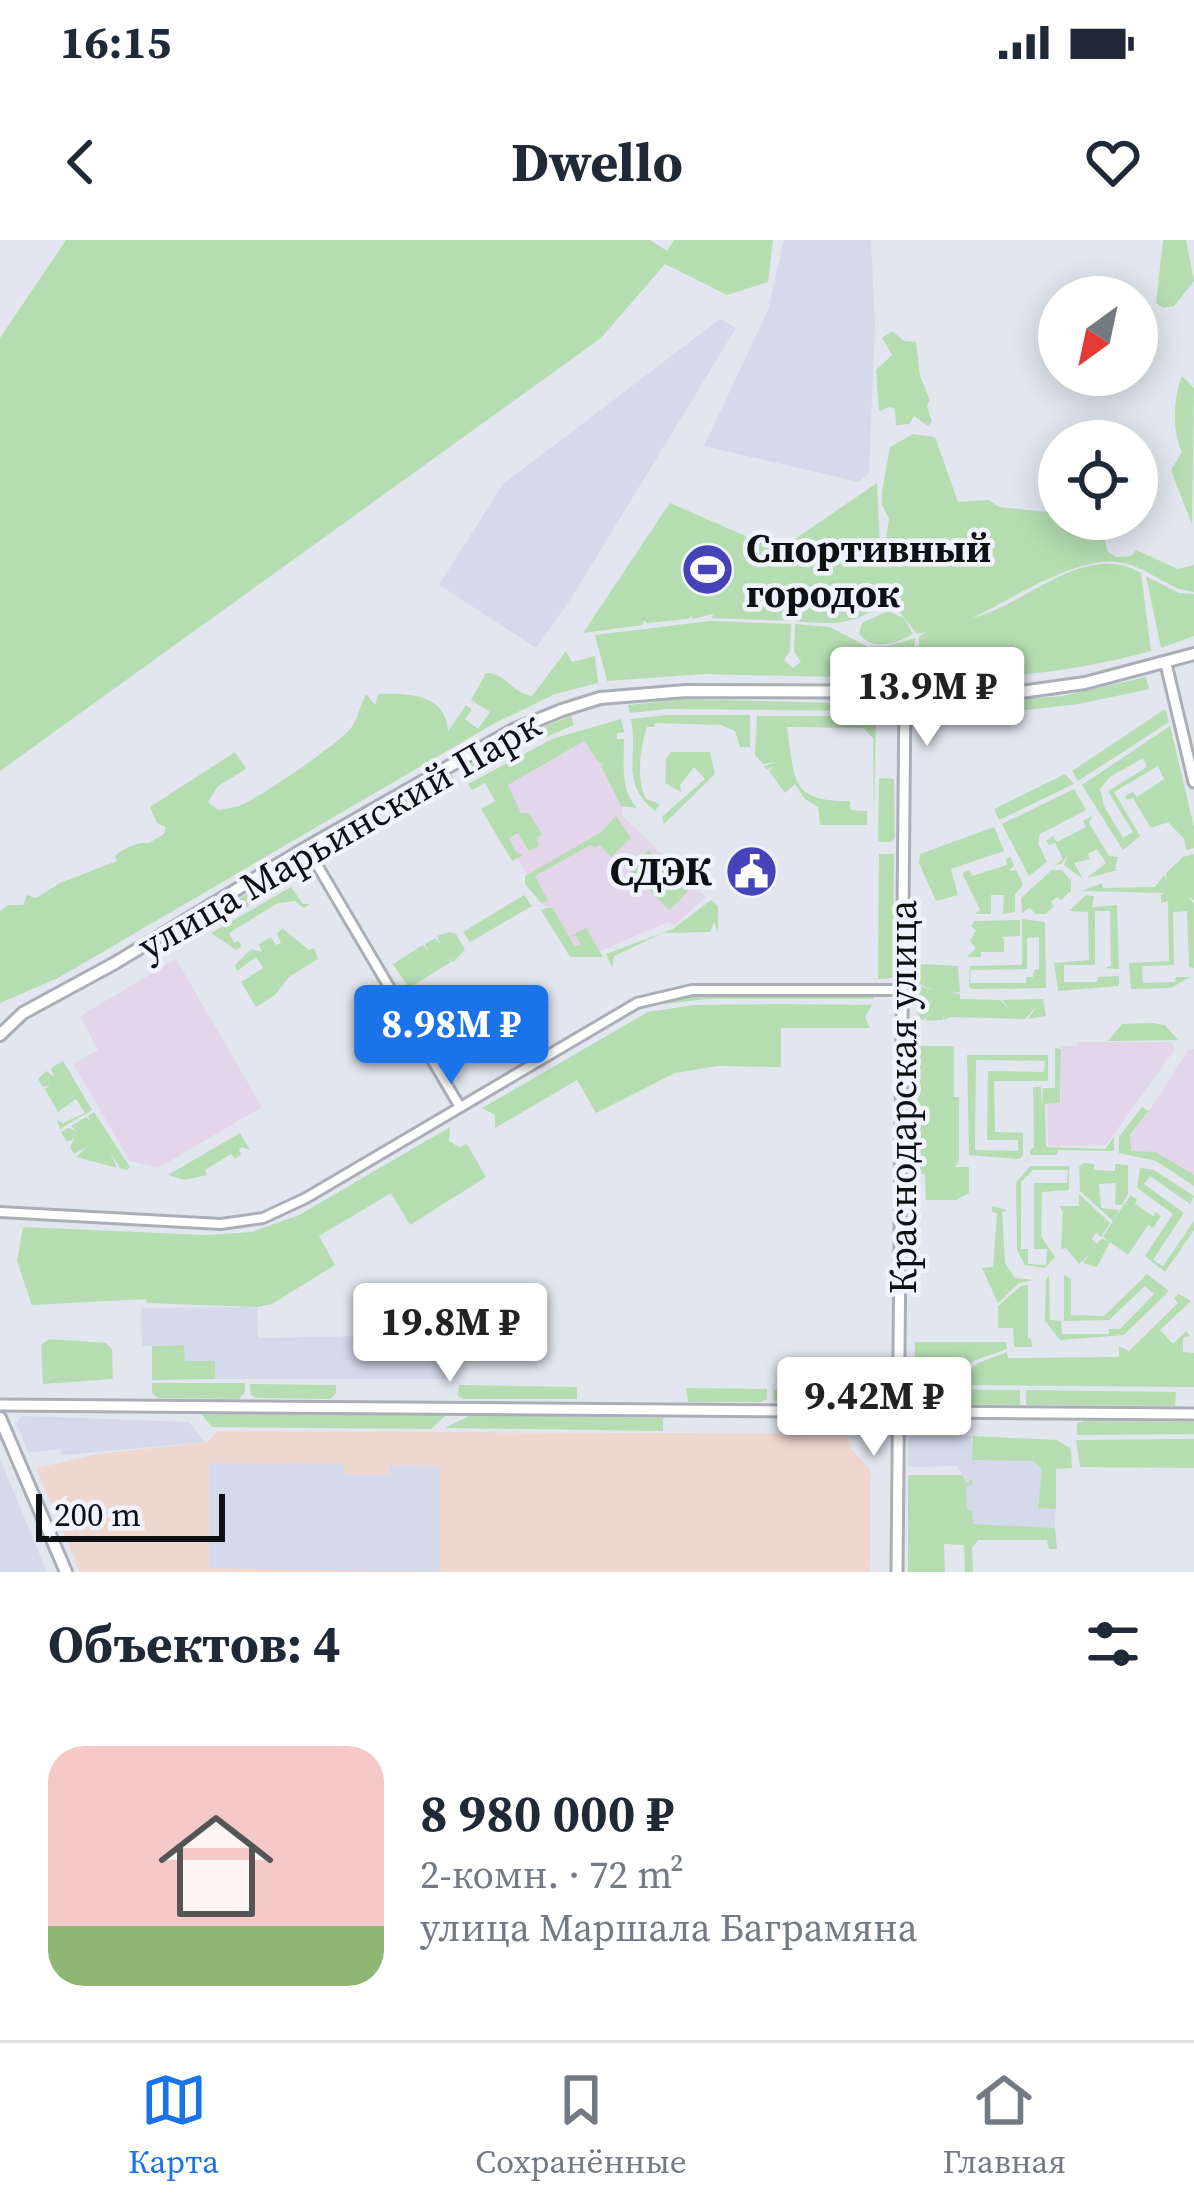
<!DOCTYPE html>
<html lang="ru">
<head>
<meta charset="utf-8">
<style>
  body { margin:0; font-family:"Source Serif 4",serif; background:#f2f2f3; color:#1f2937; height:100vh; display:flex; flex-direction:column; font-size:45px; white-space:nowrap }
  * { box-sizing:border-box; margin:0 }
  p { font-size:39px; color:#747a83 }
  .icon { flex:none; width:66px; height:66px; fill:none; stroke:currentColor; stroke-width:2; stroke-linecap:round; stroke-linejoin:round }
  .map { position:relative; height:1332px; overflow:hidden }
  .sheet { display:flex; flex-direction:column; background:#fff; flex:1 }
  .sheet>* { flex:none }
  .needle { width:78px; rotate:213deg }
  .fabs { position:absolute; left:1038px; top:36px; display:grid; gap:24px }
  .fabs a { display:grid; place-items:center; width:120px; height:120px; border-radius:50%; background:#fff; box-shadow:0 6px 30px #0003; font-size:60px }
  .scale { position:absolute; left:36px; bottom:30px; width:189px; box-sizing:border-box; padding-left:12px; border:6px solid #0f1013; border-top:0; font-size:33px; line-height:42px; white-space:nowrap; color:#0f1013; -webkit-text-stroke:9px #f0f3fd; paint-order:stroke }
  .price { position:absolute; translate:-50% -102px; padding:0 27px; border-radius:12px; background:#fff; color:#222; font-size:39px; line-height:78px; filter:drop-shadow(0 3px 6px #0008) }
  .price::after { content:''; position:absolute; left:50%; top:72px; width:36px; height:27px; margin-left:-18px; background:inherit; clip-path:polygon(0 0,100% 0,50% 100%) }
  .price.current { background:#1a73e8; color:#fff }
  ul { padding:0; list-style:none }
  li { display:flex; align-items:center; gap:36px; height:300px; padding:0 48px }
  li+li { border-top:3px solid #e0e1e3 }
  li span { display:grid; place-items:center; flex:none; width:336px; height:240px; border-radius:36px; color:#555 }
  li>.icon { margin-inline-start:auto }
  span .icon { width:144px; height:144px; fill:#fffc; stroke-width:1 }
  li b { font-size:51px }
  h2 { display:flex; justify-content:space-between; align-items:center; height:144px; padding:0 48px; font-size:51px }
  .status { display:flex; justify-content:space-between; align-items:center; height:84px; padding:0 60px; background:#fff; direction:ltr }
  .status svg { height:33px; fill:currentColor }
  header { display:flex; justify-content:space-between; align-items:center; height:156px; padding:0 48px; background:#fff; font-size:54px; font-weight:700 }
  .tab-bar { display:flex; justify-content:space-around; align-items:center; height:168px; border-top:3px solid #e0e1e3; background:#fff; font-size:33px; color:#747a83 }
  .tab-bar a { display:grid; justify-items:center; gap:6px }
  .tab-bar .current { color:#1a73e8 }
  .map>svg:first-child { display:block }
  .commercial { fill:#efd6ce }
  .built { fill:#d5daeb }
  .education { fill:#e4d6ea }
  .green { fill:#b5ddb1; fill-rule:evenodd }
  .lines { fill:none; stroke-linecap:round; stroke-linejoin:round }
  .minor-casing { stroke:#abaeb7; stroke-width:14 }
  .tertiary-casing { stroke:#abaeb7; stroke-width:15 }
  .secondary-casing { stroke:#abaeb7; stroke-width:16 }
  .minor { stroke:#fff; stroke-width:8 }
  .tertiary { stroke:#fff; stroke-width:9 }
  .secondary { stroke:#fff; stroke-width:10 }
  .labels { text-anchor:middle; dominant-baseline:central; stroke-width:9; stroke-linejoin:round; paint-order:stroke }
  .poi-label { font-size:39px; font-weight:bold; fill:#0f1013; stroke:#f0f3fd; text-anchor:start }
  .street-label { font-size:39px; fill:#0f1013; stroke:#f0f3fd }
</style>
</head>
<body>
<div class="status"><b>16:15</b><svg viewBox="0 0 49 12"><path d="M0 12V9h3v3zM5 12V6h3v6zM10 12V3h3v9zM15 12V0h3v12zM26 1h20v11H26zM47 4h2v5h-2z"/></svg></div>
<header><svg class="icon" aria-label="back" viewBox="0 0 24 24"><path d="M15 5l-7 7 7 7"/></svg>Dwello<svg class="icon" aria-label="heart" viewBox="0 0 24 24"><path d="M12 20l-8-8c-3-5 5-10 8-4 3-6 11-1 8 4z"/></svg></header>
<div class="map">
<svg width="1194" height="1332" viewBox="0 0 1194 1332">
  <rect width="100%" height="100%" fill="#e2e6ef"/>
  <path class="commercial" d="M218,1191l629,3 3,14 21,22 -1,102h-790l-44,-104 62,-14 110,-12z"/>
  <path class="built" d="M784,0h87l4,86 -6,147 -10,9 -155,-36 64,-136z
    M720,79l16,9 -164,269 -36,51 -97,-63 64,-101z
    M449,1045l4,94h-238v-17l-30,-1 -1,-16 -42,1 -1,-38 116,-1 1,31 112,-2z
    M22,1176l167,6 16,20 -143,13 -3,-6 -30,4 -13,-30z
    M908,1196h63l2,19 64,1 19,13 -1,59 -88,-1 -1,-43 -8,-18 -50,1z
    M0,1219l47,113h-47z
    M209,1223l135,1 1,11h44l1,-10 50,1v106l-231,-4z"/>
  <path class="education" d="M590,493l30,18 3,65 83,81 -32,29 -6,-4 -70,30 -29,-5 -67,-115 -9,-56z
    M176,719l86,148 -104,61 -28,-7 -57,-97 25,-14 -18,-34z
    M1077,802h95l3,7 -69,96 -58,1 -1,-42 14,-1v-57h16z
    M1194,809v126l-1,2 -37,-25h-25l-2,-18 17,-18 42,-66z"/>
  <path class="green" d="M66,0h584l17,11 7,-11h99l-5,42 -41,13 -62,-31 -64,74 -601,433v-433z
    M1163,0h23l8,41 -20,25 -11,2 -7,-5z
    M892,91l12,10 12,1 4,34 10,24 -3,6 5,16 -4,4 -14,-10 -5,8 -13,1 -1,-16 -5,-2 -11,4 -3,-41 16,-15 -10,-17z
    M1182,136l12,12 -2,137 -21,-55 11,-18c-10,-22 -9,-53 0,-76z
    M913,194l22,3 23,65 31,-2 10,7 58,6 2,6 11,2 3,12 30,2 5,17 8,5 15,-1 5,-6 42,19 16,-4v27c-27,-3 -45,-24 -71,-29 -43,-10 -112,37 -151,55 53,-12 113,-78 169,-45l10,78c-77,21 -152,29 -232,28v-43l7,-4 -9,2 -22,-28 -7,1 -6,-17 -1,14c-28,23 -52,20 -87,17l-6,-17 -13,-8 -3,5 19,12v8l-79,-3 1,-4 -21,5 1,-4 -5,4 -41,4 -3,-3 -1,5 -60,8 87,-130 89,39 27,3 91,-62 4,87 8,-51 -7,-14v-13l8,-45z
    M1146,336l33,17 15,1v42l-33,12z
    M888,371l17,8 8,15c-17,10 -40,17 -54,0l3,-11z
    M710,381l81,3 -1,27 -6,9 9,8 8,-6 -7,-10 1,-28 35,3 38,20 20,-1 27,-8 -2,41 -208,-5 -98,7 -12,-46z
    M566,411l6,11 23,-6 3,27 -43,11 -62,30 -435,254 -58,25v-92l8,-6h15l4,-10 9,3 24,-15 57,-22 -2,-5c7,-7 24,-15 34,-13l15,-9 2,-7 -9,-4 -7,-16 85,-55 11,17 -28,17 -10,16 10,8c6,-2 12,-1 18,-3 18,-5 104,-64 115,-79 8,-11 9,-23 15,-34l9,11 4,-11c30,-1 68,0 69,38l18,-27 6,5 -7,9 13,10 12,-17 -19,-12 15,-27c19,-1 27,21 46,23z
    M1146,437l3,12 -70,15 -82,9v-12l66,-5z
    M683,459l193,5v7l-208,-2 -38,4 -2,-8z
    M1165,469l4,13 -91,59 -6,-10z
    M667,475h83v32h-10l-5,-16 -14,-6 -66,-2 -1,4h-7c-7,21 -11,52 -1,72l14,5 -5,7c-36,-29 -16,-54 -24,-92z
    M571,476l3,9 -56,24 -54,32 -4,-11 71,-38z
    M757,476h119l-2,108 -1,-86 -10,-10 -76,-1c8,52 2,75 63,74l1,9 16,1v14h-47l-2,-18 -13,-8 -10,-15 -10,9 -16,-22 4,-5 -6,4 -3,-4 13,-4 -14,2 -8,-9z
    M621,479l3,13 -7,1v6h7c0,24 -4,51 13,69l-16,-2 -20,-40 3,-2 -5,-1 -15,-22 -76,44 13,28h8l13,21 -5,4 2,8 -10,5 -11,-18 -9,5 7,14 7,3 -11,6 -31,-52 14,-8 -10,-18 -13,7 -4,-6 84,-45z
    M1170,486l24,101v21l-8,2 -2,-11 -16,-17 -17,6 -18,-30 -6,2 -2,-4 8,-4 4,5 27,-18 -6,-13 -44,26 26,44 -17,14 -41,-65zM1143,518l4,9 -39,24 25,41 -10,6 -19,-32 -4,-17 10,-12z
    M671,512h39l5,22 -51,50 -2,-7 43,-38 -11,-12 -14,18 1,7 -16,-9 1,-24z
    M451,534l7,10 -68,40 -7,-10z
    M1065,534l9,10 -75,36 -5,-11z
    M879,538l15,1 1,59 -4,4h-13z
    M1074,549l12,21 -46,24 -2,9 9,19 -18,14 -27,-52z
    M616,576l15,22 -20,19 -11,-12 -5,3 -5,-3 -55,31 13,24 -6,4 -17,-20v-8l75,-43z
    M1092,576l-3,7 20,33 9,1 -3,12 3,1 -31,8 19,-15 -9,-14 -9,5 2,5 -16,4 9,16 -19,-14 4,-10 -7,9 -6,1 8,-6 -8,-16 -6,2 -3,-4 7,-5 4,6 29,-15 -3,-6z
    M994,587l10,24 -53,18 7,26 -22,6 -17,-38 1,-9z
    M649,610l40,41 -20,19 -40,-40z
    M879,614h15l-1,124 -15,1z
    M1194,614v46l-7,-3 7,6v65l-5,-1 -2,-56 -14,1 1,53 -32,1 1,17 32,-1 1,-5h14l-19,11 -40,1 -2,-26 40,-2 -1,-60 -7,2v-8l4,-2 -83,-2 20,-8 1,5 52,-1 9,-12 3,7 -1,-9 17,-16z
    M1010,617l4,8 -5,6 7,-1 7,15 -8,9v18l-12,2 1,-19h-13v19h-16l5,-4 -18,-37 7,-3 3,6 35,-11 -1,-6z
    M301,624l4,9 -124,72 -4,-7 4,-7z
    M1052,630h10l9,11v10l-10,9 -4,-3 -6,5 3,4 -8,8h-10l-7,-6 -7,5 -1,-15z
    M291,647l12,17h7l-6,4 -9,-7 -17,2 -49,30 5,10 4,-2 4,5 -6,4 -25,-17z
    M524,655l8,11 -62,36 -7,-10z
    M1086,655l8,1 -2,11 25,-2 2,64 -15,-1 7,-2 -1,-55h-15v54h-31v17h33l1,-5 21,-1v10l-61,5 -4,-28 35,-3 -1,-48 -19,-1z
    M711,660l7,6v26l-4,-10 -4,10 -47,1 -49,23 -2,12 -6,-14 67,-25z
    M546,668h7l21,38 7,-1 -5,-9h-6l16,-8 17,29h-33l-29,-47z
    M1022,679l23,3 1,66 -74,1 -3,-3 1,-20 52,-1zM1039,697v32l-5,1 -1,7h-7v6h-56l1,-13 56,-1v-31z
    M1020,680v16l-19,1 3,2v13h-23v5h-14l9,-9 -6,-7 6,-11 -5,-4 4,-5z
    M282,688l27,22 5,-2 4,11 -29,18 -14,18 -19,12 -15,-25 22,-14 -7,-11 -19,14 -2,-6 16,-16 11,3 -3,-8 12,-7 5,8 5,-2 -4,-9z
    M449,692l7,2 9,16 -12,12 -4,-4 2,4 -42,26 -16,-24 30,-19 6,7 -4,-8 10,-6 6,7 -4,-9z
    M917,724l41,2 2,26 -10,1 10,1v5l40,1 10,10 -8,-10 41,-1 3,17 -18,3 10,-14 -13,14 -75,-2 -6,3 -1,-6v6l-17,1 1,-4 -5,4 -5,-9 1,-26 15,4 -16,-7z
    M719,754h153l2,1 -1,4h-166l-43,5 -1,-6z
    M774,764l98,1 -7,12 5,11h-89v39l-63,-1 -43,7 -79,40 -19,-33 -82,48v-13l-13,-7 166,-96 47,-7z
    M1153,783l12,2 13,15 -70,1 14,-17z
    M917,806h37v51h5v64l-4,6h14v26l-13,7h-30l-1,-26h-9z
    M1055,808l6,1 -1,54 -15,1 1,43 59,2 9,-12v14l-56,-1 -1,5h-27v-6l4,-1 -1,-61h8l1,23 1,-22h12z
    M967,815h81v26h-54l1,51 28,1v22l-4,4 -50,-4zM976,820l69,1 -1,11 -56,-1 -1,69h31v11l-43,-1z
    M63,821l29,49 -32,19 -3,-9 6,3 22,-10 -9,-14 -18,13 -13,-23 5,-4 -7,2 -5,-8 8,-8 8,6 -3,-9z
    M1142,867l7,4 -19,23 1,17 25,1 38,23v11l-38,-25 -37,-8v-16z
    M94,872l36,55 -3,3 -7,-2 -10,-16 7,16 -41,-11 12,-11 -14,8 -4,-7 4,-8 -7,3 -6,-10 7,-4 9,3 -6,-5 15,-9 5,5 -3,-6z
    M450,887l-1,14 10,6 8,-3 19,33 -76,48 -19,-32 -72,43 16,29 -63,39 -15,3 -110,-4 -1,-4 -114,6 -15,-44 6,-34 182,8 47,-3 47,-17z
    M240,893l10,17 -8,-3 -3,2 2,6 -6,4 -4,-5 -26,16 2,5 -22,5 -17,-5z
    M1084,923l10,1v6l21,1v-7l13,1v29l-6,11h-7l1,-22 -17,1 2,24 18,2 -6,10 18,-25 6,5 -2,4 18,12 3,-4 5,4 -8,12 -5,-3 -20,30 -18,-13 -13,25 -14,-4 6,-8 -10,9 -13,-16 -5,1 2,-37 -4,-6h20v-12l31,29 -9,14 -5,-4 -4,6 5,5 4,-5 8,2 -6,-4 10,-16 -33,-30 -1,-24z
    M1030,926h39v24l-27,2 -1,44 14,21 -10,11 -20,-3 -8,-15 -1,-67zM1033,930h35l-1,13h-33v66h13l-1,16 -18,-1v-15h-7v-67z
    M1140,928l14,2 40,26 -4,8 -40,-28 -6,8 40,29 -31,47 10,6 31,-45v9l-29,42 -20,-16 28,-42 -36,-26z
    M992,966l15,4 -5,2 3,51 10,15 18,2 -14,3 -21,20 -16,-35 11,-1 4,-54 -5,-1z
    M1147,1034l22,17 -45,44 -64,5 -15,-19 1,-42 3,-4 1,45 11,1 1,13h47v-5h11l34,-35 -9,-8 -36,34 -45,1v-46l7,4v36l33,1z
    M1028,1045v53l3,1 1,8h-18l-1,-19h-15v-22l23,-20z
    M1179,1054l12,7 -31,29 13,14 13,-13 4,5 -7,2v14l11,1v34l-241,-2 25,-22 29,-11 1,6 111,-1v-11l10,5 49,-48 -4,-5z
    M49,1099l57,4 6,6 1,30 -70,5 -2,-39z
    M915,1102h91l1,7 -34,12 -27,25 -32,-2z
    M184,1105l1,16h30v18l-63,1v-34z
    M152,1143h93v9l-6,7 -81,-1 -6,-5z
    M250,1144l86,1v8l-6,6 -74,-1 -5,-3z
    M459,1145l118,2v12h-114l-5,-3z
    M686,1148l81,1v10l-6,3h-73z
    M773,1149l10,4h89l-3,9h-85l-10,-1z
    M915,1149l105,1v15l-94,-1 -12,-8z
    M1026,1150l150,2 -1,14 -149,-1z
    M201,1174l241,1 3,1 -14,13 -219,-2z
    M471,1175l192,3v13l-218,-3z
    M1084,1181l110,1v12l-117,1v-12z
    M973,1196l84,4 14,9 1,19 -16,1v40l-18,-1 4,-39 -9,-8 -61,-1z
    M1194,1199v29l-114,-1 -4,-27z
    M908,1235h54l5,9 4,-6 2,7 -7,1 1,23 5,2 1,13 82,4 2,21h-8l-2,-9h-69l-6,8 1,24h-8l-1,-27 -20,-1 1,28h-37z"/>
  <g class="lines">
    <defs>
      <path id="minor" d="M307,608l153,259
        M0,972l221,12 42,-6 43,-20 331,-195 55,-13h210"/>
      <path id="tertiary" d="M1166,424l28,118
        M0,1165l1194,9
        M897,1332l8,-879"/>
      <path id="secondary" d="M0,795l23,-22 92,-50 182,-110 216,-123 49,-20 38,-12 86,-7 335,1 64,-9 109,-29
        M0,1178l66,154"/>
    </defs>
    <use href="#minor" class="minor-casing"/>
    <use href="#tertiary" class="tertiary-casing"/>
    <use href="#secondary" class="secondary-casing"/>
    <use href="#minor" class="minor"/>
    <use href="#tertiary" class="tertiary"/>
    <use href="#secondary" class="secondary"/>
  </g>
  <defs>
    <symbol id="stadium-disc" viewBox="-11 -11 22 22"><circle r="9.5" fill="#4643b9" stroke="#f0f3fd"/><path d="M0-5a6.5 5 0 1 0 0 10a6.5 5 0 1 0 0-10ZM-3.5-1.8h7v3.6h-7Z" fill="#fff"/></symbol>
    <symbol id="civic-disc" viewBox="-11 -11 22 22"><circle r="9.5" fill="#4643b9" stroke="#f0f3fd"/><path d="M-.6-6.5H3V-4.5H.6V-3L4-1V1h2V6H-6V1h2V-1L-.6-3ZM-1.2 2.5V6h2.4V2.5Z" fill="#fff"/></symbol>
  </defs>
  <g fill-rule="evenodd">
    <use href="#stadium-disc" x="678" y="300" width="59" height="59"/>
    <use href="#civic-disc" x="722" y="602" width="59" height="59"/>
  </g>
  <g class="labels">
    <g class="poi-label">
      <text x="746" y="308">Спортивный<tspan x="746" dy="45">городок</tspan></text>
      <text x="712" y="631" text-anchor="end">СДЭК</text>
    </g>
    <g class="street-label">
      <text transform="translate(339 595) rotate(-30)">улица Марьинский Парк</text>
      <text transform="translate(902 857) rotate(-90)">Краснодарская улица</text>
    </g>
  </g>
</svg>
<div class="fabs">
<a><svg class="needle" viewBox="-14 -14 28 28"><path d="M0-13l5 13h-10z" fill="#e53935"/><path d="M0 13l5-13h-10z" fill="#747a83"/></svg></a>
<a><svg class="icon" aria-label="locate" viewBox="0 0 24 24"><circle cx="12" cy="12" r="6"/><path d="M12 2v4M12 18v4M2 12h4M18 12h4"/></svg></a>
</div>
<div class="scale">200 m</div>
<b class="price" style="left:927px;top:509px">13.9M ₽</b>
<b class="price current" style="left:451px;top:847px">8.98M ₽</b>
<b class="price" style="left:450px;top:1145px">19.8M ₽</b>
<b class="price" style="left:874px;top:1219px">9.42M ₽</b>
</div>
<section class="sheet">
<h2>Объектов: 4<svg class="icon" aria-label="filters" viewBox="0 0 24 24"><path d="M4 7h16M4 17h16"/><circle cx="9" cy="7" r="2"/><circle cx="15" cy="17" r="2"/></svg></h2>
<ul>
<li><span style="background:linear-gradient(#f6c9c9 75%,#8fb573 0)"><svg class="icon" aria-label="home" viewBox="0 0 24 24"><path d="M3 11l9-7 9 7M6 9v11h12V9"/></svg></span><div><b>8 980 000 ₽</b><p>2-комн. · 72 m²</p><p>улица Маршала Баграмяна</p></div></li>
</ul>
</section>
<nav class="tab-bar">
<a class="current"><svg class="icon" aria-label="map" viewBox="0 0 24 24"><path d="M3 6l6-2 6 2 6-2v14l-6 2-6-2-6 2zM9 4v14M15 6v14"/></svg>Карта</a>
<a><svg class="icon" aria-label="saved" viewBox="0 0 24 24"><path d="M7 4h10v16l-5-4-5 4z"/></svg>Сохранённые</a>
<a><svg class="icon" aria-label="home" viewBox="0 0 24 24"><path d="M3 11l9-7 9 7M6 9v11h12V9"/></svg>Главная</a>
</nav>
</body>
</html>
